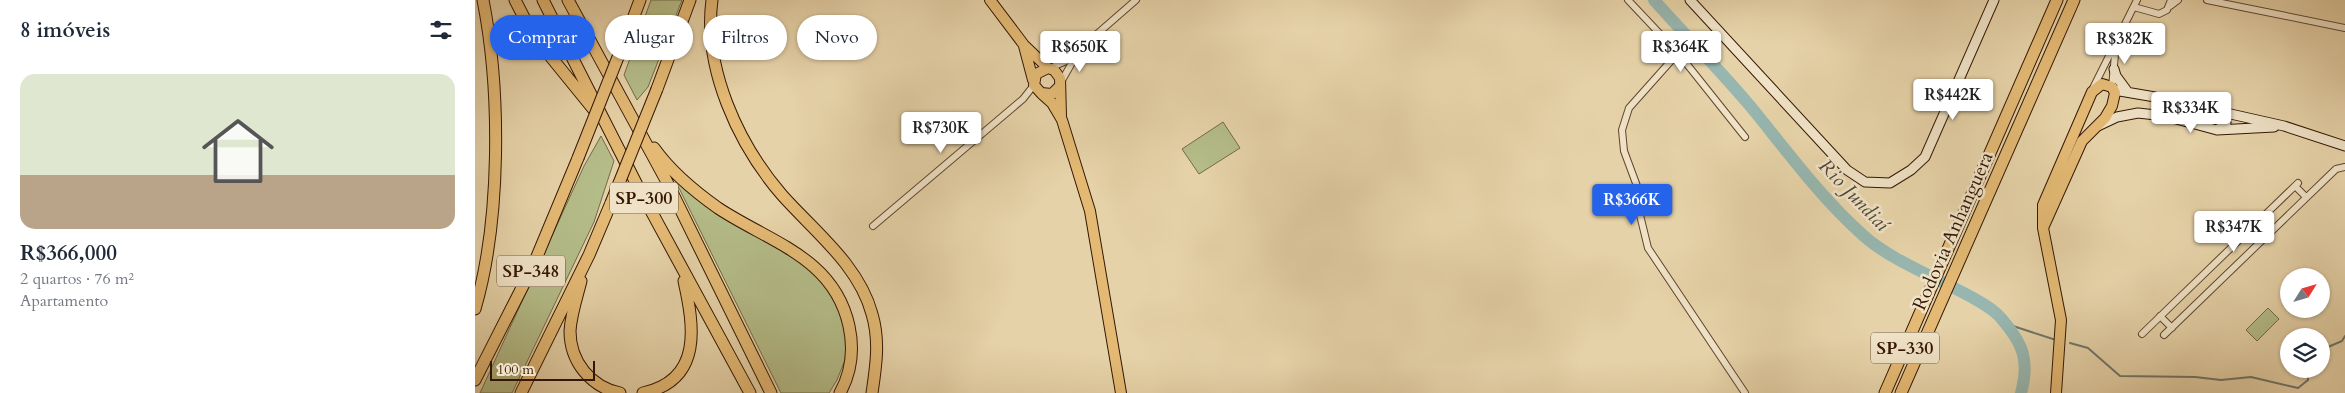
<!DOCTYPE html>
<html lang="pt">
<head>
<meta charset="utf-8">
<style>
  body { margin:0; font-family:Cardo,serif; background:#f6f6f7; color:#1f2937; height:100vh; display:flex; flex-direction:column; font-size:19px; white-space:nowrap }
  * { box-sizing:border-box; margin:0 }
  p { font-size:16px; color:#747a83 }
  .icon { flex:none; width:28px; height:28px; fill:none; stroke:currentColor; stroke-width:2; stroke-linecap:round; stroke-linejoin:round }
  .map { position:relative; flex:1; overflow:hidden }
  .side { display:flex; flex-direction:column; background:#fff; width:475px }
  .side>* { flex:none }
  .hud { position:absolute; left:15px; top:15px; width:475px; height:45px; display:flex; gap:10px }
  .needle { width:32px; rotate:53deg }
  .fabs { position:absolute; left:1805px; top:268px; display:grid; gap:10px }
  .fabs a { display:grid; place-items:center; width:50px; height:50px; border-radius:50%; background:#fff; box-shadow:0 1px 4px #0004; font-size:25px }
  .scale { position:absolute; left:15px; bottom:12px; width:105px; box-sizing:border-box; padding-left:5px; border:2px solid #341704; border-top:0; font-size:14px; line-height:18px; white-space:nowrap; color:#341704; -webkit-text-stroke:4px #efe2c6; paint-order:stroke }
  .price { position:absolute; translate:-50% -42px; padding:0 11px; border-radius:5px; background:#fff; color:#222; font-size:16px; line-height:32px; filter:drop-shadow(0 1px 2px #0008) }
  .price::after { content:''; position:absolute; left:50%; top:30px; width:15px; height:11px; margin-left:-8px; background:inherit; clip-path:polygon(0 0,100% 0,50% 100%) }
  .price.active { background:#2563eb; color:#fff }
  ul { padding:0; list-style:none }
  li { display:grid; align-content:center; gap:10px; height:265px; padding:0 20px }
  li+li { border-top:1px solid #e0e1e3 }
  li span { display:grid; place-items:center; height:155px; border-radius:15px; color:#555 }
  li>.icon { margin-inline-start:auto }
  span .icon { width:90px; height:90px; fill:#fffc; stroke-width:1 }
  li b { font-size:21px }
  h2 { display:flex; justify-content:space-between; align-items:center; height:60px; padding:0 20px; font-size:21px }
  .chip { padding:0 18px; border-radius:22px; background:#fff; box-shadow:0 1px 4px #0004; font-size:18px; line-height:45px }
  .chip.active { background:#2563eb; color:#fff }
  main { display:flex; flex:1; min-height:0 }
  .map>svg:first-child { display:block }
  .green { fill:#b4bc88; stroke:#746a46 }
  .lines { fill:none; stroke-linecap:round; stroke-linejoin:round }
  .stream { stroke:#6f766b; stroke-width:2 }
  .river { stroke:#97b6af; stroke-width:12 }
  .street-casing { stroke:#60462d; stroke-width:8 }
  .secondary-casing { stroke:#341704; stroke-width:11 }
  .primary-casing { stroke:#341704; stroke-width:12 }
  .highway-casing { stroke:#341704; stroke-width:13 }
  .street { stroke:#efe2c6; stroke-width:6 }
  .secondary { stroke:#efe2c6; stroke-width:9 }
  .primary { stroke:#e3b974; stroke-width:10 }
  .highway { stroke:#e3b974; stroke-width:11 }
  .highway-bridge-casing { stroke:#341704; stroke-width:13; stroke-linecap:butt }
  .highway-bridge { stroke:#e3b974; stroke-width:11 }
  .labels { text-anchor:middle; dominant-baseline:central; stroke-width:5; stroke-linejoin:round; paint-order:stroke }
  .shield { fill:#efe2c6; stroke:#6c543e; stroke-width:1 }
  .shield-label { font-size:18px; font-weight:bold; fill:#341704 }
  .street-label { font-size:19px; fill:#341704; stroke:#efe2c6 }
  .water-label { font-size:20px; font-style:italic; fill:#524737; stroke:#efe2c6 }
</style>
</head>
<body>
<main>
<section class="side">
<h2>8 imóveis<svg class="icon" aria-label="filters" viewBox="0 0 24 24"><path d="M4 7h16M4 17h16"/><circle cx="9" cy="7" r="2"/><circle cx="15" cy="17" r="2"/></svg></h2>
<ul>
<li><span style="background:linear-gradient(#dfe7d0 65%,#b9a48a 0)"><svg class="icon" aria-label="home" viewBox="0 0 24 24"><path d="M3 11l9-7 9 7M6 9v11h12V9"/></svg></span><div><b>R$366,000</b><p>2 quartos · 76 m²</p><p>Apartamento</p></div></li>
</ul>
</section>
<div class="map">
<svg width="1870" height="393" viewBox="0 0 1870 393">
  <rect width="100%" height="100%" fill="#e6d2a8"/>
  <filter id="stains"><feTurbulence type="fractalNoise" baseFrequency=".004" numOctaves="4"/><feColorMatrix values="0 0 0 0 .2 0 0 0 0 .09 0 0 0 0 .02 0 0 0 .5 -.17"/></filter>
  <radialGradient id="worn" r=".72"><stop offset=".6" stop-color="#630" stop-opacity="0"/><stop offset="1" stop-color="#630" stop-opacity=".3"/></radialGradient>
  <path class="green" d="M176,0h31l-34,87 -11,13 -13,-25z
    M748,122l17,26 -41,26 -17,-25z
    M126,136l13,25 -20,61 -82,171h-32l104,-227z
    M193,166l155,111 25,52 -3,31 -8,20 -8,13h-48z
    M1793,308l11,11 -22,22 -11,-11z"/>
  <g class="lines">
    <path class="stream" d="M1524,316l14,10 43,14
      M1595,343l18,5 32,28 75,1 26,3 30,-3 47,11 10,-8v-11
      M1846,350l21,-9 3,-5"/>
    <path class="river" d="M1179,0c32,36 66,70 97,107 36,44 70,91 113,129 24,22 68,40 98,56 13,7 29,15 38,25 23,26 30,43 21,76"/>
    <defs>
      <path id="street" d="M1153,0l50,53 67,84
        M1732,0l138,28
        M1695,6l8,-6
        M1659,7l25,7 8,-4 4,-10
        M1203,53l-49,55 -7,22 2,21 13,35 3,29 8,33 97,145
        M575,68l16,-7 70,-61
        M586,82l16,-28
        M1637,87l4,-43
        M1618,88l44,-88
        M1820,186l11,11
        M398,226l150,-127 11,-14
        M1685,316l12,12
        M1667,334l156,-151
        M1689,335l172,-166 9,-2"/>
      <path id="secondary" d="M1215,0l157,170 18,12 25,1 21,-13 14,-13 69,-157
        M1639,69l2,7 11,15
        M1639,90l41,7 129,29 61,20
        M1623,126l19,-9 21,-4 27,3 52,14 57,-3
        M1742,130l9,-7 -2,-11"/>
      <path id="primary" d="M515,0l34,45 24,23
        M549,46l9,34
        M584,87l-7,7 -11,-1 -7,-8 2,-11 12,-6 6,2 6,8 1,38
        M567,94l10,9 10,17 28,91 31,182
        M1568,228l39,-87 23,-23 7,-12 3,-13 -3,-6 -10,-3 -10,8 -49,113v23l18,92 -5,73"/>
      <path id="highway" d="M40,0l18,35 61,75
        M68,0l94,185 113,208
        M93,0l99,182 104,211
        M237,0c-9,68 26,144 70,195 32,36 77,70 90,119 8,27 4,52 0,79
        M153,32l12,-32
        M182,89l33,-89
        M179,148c17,24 40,43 64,60 51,34 116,49 131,118 5,23 2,47 -9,67
        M106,281c-4,16 -10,33 -11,50 0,31 21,56 50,62
        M0,309c26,-89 26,-218 8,-309
        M0,380l58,-114 45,-108
        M46,393l68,-138 22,-52
        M168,393c60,-13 51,-67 41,-112
        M1410,393l172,-393
        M1426,393l173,-393"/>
    </defs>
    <use href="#street" class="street-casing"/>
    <use href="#secondary" class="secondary-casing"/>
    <use href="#primary" class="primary-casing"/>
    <use href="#highway" class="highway-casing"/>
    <use href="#street" class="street"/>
    <use href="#secondary" class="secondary"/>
    <use href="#primary" class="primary"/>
    <use href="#highway" class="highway"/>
    <defs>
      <path id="highway-bridge" d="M103,158l50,-126
        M136,203l46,-114"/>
    </defs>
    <use href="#highway-bridge" class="highway-bridge-casing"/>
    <use href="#highway-bridge" class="highway-bridge"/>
  </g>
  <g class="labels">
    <g class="shield">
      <rect x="135" y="182.5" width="68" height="31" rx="4"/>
      <rect x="22" y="255.5" width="68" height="31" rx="4"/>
      <rect x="1396" y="332.5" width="68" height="31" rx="4"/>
    </g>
    <g class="shield-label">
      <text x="169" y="198">SP-300</text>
      <text x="56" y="271">SP-348</text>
      <text x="1430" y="348">SP-330</text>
    </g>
    <g class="street-label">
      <text transform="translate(1478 231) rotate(-66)">Rodovia Anhanguera</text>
    </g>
    <g class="water-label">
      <text transform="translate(1379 195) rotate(46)">Rio Jundiaí</text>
    </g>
  </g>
  <rect width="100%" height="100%" filter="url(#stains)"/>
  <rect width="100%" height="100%" fill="url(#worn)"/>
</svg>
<div class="fabs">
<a><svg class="needle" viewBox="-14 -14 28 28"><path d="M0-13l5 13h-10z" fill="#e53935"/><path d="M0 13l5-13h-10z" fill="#747a83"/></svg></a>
<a><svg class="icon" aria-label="layers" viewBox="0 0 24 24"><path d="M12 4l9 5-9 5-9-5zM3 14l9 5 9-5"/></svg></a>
</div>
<div class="scale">100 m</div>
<b class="price" style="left:1650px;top:65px">R$382K</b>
<b class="price" style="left:605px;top:73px">R$650K</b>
<b class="price" style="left:1206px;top:73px">R$364K</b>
<b class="price" style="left:1478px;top:121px">R$442K</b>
<b class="price" style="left:1716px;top:134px">R$334K</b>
<b class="price" style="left:466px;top:154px">R$730K</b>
<b class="price active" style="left:1157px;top:226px">R$366K</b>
<b class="price" style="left:1759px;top:253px">R$347K</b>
<div class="hud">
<a class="chip active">Comprar</a>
<a class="chip">Alugar</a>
<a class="chip">Filtros</a>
<a class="chip">Novo</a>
</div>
</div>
</main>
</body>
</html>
